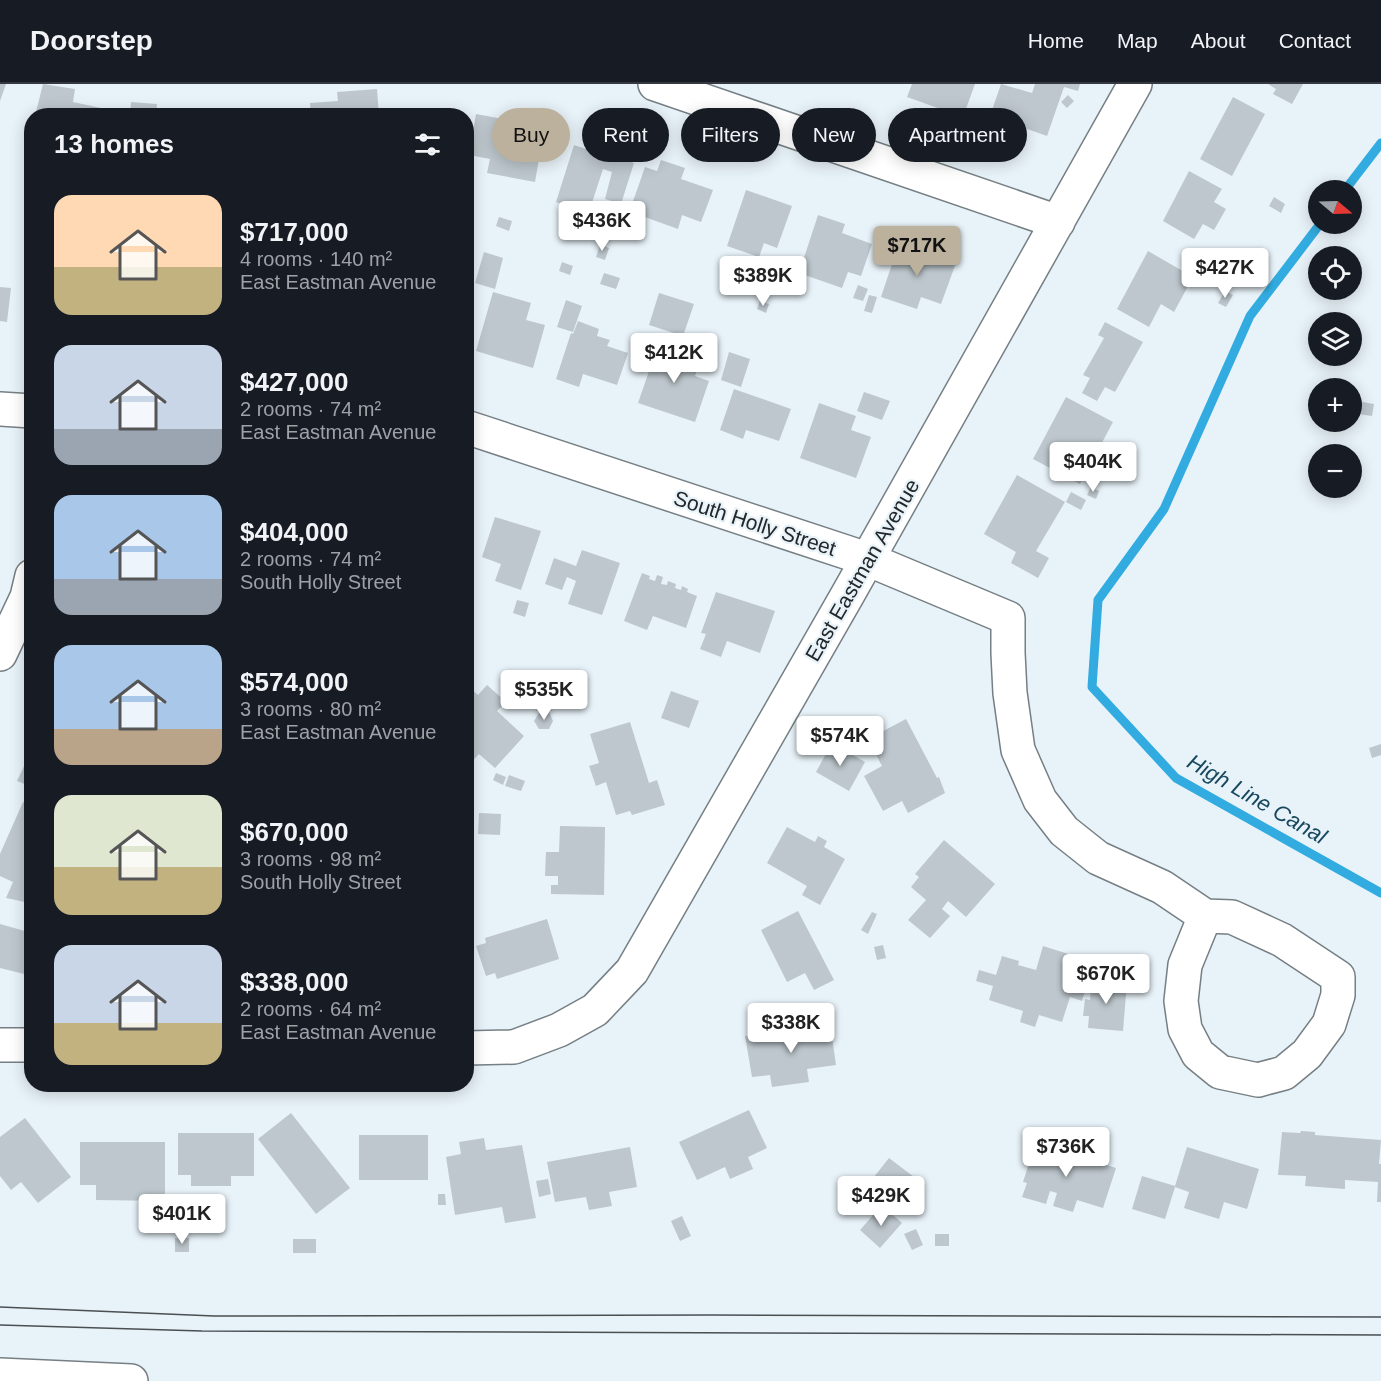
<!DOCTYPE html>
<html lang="en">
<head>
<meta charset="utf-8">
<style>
  body { margin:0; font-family:Helvetica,sans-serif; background:#242831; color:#f1f3f6; height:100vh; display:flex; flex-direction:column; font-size:22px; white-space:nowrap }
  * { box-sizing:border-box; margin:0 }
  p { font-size:20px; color:#9ea1a6 }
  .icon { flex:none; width:33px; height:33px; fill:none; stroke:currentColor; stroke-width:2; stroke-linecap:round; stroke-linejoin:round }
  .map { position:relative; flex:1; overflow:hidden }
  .panel { position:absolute; left:24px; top:24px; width:450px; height:984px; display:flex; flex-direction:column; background:#171b24; border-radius:24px; box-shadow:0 3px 15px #0003 }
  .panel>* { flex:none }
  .top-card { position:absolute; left:492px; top:24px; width:570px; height:54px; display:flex; gap:12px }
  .needle { width:39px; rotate:109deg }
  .controls { position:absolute; left:1308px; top:96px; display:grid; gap:12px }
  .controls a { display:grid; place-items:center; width:54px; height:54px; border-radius:50%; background:#171b24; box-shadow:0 3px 15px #0003; font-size:30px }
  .price { position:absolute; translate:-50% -51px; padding:0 14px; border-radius:6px; background:#fff; color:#222; font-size:20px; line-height:39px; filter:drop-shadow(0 2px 3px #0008) }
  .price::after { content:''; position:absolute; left:50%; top:36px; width:18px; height:14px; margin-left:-9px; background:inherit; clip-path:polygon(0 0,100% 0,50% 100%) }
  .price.selected { background:#bbb19d; color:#111 }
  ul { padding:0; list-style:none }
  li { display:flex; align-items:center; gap:18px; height:150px; padding:0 30px }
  li span { display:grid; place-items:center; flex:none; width:168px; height:120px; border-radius:18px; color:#555 }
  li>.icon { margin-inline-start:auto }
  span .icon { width:72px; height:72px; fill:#fffc; stroke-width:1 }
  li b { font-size:26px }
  h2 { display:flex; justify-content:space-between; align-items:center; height:72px; padding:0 30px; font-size:26px }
  .pill { padding:0 21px; border-radius:27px; background:#171b24; box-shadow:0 3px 15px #0003; font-size:21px; line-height:54px }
  .pill.selected { background:#bbb19d; color:#111 }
  header { display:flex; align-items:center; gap:36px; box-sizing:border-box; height:84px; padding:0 30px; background:#171b24; border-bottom:2px solid #363941 }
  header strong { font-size:28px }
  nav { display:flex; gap:33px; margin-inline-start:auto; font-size:21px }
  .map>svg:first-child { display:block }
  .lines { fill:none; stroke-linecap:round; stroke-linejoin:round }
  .stream { stroke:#32ace0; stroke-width:9 }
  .building { fill:#bdc7cd }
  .minor-casing { stroke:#757f84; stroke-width:36 }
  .highway-casing { stroke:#757f84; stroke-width:36 }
  .minor { stroke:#fff; stroke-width:33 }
  .highway { stroke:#fff; stroke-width:33 }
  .tram { stroke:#4a4f52; stroke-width:1.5 }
  .labels { text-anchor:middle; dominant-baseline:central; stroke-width:4.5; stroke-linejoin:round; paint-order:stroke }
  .street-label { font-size:21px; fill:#232729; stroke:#e8f3f9 }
  .water-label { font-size:22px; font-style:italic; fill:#18485e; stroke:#e8f3f9 }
</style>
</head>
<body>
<header>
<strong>Doorstep</strong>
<nav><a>Home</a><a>Map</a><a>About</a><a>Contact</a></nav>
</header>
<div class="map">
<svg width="1381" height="1297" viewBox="0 0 1381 1297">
  <rect width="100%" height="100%" fill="#e8f3f9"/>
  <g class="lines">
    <path class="stream" d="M1345,106l36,-47
      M1320,140l-70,92 -86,193 -66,91 -6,87 84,91 205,115"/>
  </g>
  <path class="building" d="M0,0h6l-6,17z
    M43,0l32,5 -2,13 28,6 -2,8h-64z
    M912,0h63l-12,33 -56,-20z
    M1001,0l31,9 3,-9h45l-2,7 -14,-4 -17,49 -57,-20z
    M1268,0h35l-11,20 -19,-10 3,-5z
    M377,5l2,27h-68l-1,-13 28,-2 -1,-9z
    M1068,11l6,6 -7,7 -6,-6z
    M1233,13l32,17 -33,62 -32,-17z
    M131,18l26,2 -1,12h-26z
    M233,25h16v7h-16z
    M399,25l21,2 -1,5h-20z
    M476,30l60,11 -2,10 9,1 -8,46 -48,-9 3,-14 -21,-4z
    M589,58l8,3 -2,6 39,12 -13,41 -16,-5 7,-27 -9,-3 -14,43 -33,-10 18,-57 12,4z
    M661,76l24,8 -4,11 32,11 -12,32 -19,-7 -4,14 -36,-13v-2l-12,-4 15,-43 12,4z
    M1189,87l33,18 -8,13 12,7 -12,21 -11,-6 -9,15 -31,-18z
    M746,106l46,16 -15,42 -13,-5 -5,14 -32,-11z
    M1274,113l11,7 -4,9 -12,-7z
    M818,131l27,9 -3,9 30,11 -11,32 -13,-4 -6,16 -43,-15z
    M499,133l13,4 -3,10 -13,-5z
    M25,139h7v28h-8z
    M899,159l57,20 -15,41 -20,-7 -4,12 -36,-12z
    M600,161l9,3 -4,12 -9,-3z
    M1148,167l45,26 -19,35 -13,-8 -12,23 -32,-18z
    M484,168l19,6 -8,31 -20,-6z
    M562,178l11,4 -3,9 -11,-4z
    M604,189l16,5 -4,11 -16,-5z
    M858,201l10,4 -5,12 -10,-3z
    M0,203l11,1 -4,34 -7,-1z
    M1225,207l8,4 -7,12 -8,-4z
    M493,208l38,11 -5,17 19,5 -12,43 -57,-17z
    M659,209l35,11 -11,32 -34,-11z
    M869,211l8,2 -5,16 -8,-2z
    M566,216l16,6 -9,26 -16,-5z
    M760,217l9,3 -3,9 -9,-4z
    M578,237l21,8 -2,7 13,4 -3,6 21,7 -11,32 -34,-11 -4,13 -23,-8 15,-46 2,1z
    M1105,238l38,20 -28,50 -10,-5 -8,14 -15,-8 8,-15 -7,-3 21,-37 -6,-3z
    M658,261l43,14 -6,17 14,5 -14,41 -57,-19z
    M729,268l21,7 -9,28 -20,-7z
    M734,305l57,20 -12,32 -33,-11 -3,9 -23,-9z
    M864,308l26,9 -8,19 -25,-9z
    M1066,313l47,25 -33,62 -47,-25z
    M1352,316l22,4 -2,12 -20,-3z
    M819,319l37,13 -5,14 20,7 -15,41 -56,-20z
    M1017,391l48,27 -29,49 13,7 -11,20 -27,-15 5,-11 -32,-18z
    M1091,403l8,4 -3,8 -9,-4z
    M1071,408l15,8 -5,10 -15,-8z
    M495,433l46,14 -20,59 -26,-9 6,-17 -19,-7z
    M582,466l38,13 -18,52 -34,-11 8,-23 -9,-4 -5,13 -17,-6 9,-26 22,8z
    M642,489l8,3 -1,3 6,2 2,-6 6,2 -2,7 6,1 1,-4 8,3 -1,4 6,2 1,-4 6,3 -1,3 10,4 -11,32 -33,-12 -6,14 -23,-9z
    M716,508l59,19 -15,42 -33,-12 -6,16 -21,-8 6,-15 -5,-1z
    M517,516l12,3 -4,14 -12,-4z
    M487,601l19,17 -9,9 27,25 -29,32 -16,-14 -13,14v-75l4,-5 8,7z
    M671,607l28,10 -10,27 -28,-10z
    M549,628l4,9 -4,8h-10l-5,-8 5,-8z
    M906,635l31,59 2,-1 6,16 -37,20 -6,-12 -19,10 -19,-35 18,-10 -14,-27z
    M630,638l19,61 8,-3 8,25 -33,10 -2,-4 -14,4 -10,-33 -10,4 -7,-20 10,-3 -9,-29z
    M832,659l33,19 -16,29 -33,-19z
    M1381,660v11l-9,3 -3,-10z
    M32,665v38l-15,-6z
    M496,689l10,4 -3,8 -10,-5z
    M509,691l16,6 -4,10 -16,-5z
    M23,718l9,4v83l-7,13 -19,-4 7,-16 -13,-6v-22z
    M479,729l22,1 -1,21 -22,-1z
    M560,742l45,1 -1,68 -53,-1v-9h7v-9h-13l1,-24h13z
    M787,743l28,15 3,-6 9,5 -3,6 21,12 -25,46 -18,-10 5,-9 -40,-23z
    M944,756l51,44 -29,33 -18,-16 -6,8 8,7 -20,22 -22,-18 18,-20 -15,-13 8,-10 -4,-3z
    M798,827l36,69 -20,10 -9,-17 -18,9 -26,-52z
    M872,828l5,2 -9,20 -7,-4z
    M547,835l12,40 -62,20 -2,-6 -9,3 -10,-30 10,-3 -1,-5z
    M0,840l32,9v43l-32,-8z
    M883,861l3,13 -9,2 -3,-13z
    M1043,862l51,16 -12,39 -12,-4 -8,25 -23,-7 -4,12 -15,-5 3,-11 -34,-11 4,-14 -17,-5 3,-11 17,5 6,-19 17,5 -1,4 18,5z
    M1092,895l35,3 -4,49 -35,-3 1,-12h-6l2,-17 5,1z
    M830,939l6,42 -29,4 2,13 -37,5 -2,-12 -18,2 -7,-41z
    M749,1026l18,38 -19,9 5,12 -23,10 -5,-12 -28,13 -18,-38z
    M291,1029l59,75 -34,26 -58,-75z
    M25,1034l46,59 -33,26 -17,-21 -10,8 -11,-14v-39z
    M1301,1047l14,1v3l66,5 -2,24h2v38h-4l1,-20 -33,-2v9l-40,-3 1,-10 -28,-1 4,-43 18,1z
    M178,1049h76v43h-23v10h-40v-11h-13z
    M359,1051h69v45h-69z
    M484,1054l2,12 36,-5 14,73 -31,5 -3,-16 -47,8 -9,-58 15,-3 -2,-12z
    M80,1058h85v59l-69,-1v-15h-16z
    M1036,1058l22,8 1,-4 20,7 -1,3 38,12 -13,40 -26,-8 -4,12 -20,-6 4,-13 -7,-2 -4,13 -24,-7 5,-14 -4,-1z
    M630,1063l7,40 -28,5 3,14 -23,4 -3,-13 -31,5 -8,-40z
    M1187,1063l72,22 -12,40 -23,-7 -5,17 -35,-11 5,-16 -14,-5 -10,32 -33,-10 10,-33 33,10z
    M889,1074l25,19 -7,9 10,7 -11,14 -9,-8 -2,2 -25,-19z
    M548,1095l3,15 -12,3 -3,-16z
    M438,1110h7l1,11h-8z
    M882,1121l20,18 -22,25 -20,-18z
    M682,1132l9,20 -11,5 -9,-20z
    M916,1145l7,16 -11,5 -8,-16z
    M935,1150h14v12h-14z
    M175,1154h14v14h-14z
    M293,1155h23v14h-23z"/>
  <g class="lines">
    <defs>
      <path id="minor" d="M655,0l403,138
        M0,325l32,2
        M466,343l401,132 141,59v35l2,40 8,57 22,50 24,31 34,27 64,29 43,29 27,1 50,23 56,37v18l-9,29 -22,30 -23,19 -26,7 -38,-8 -22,-18 -13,-25 -4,-28 4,-36 20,-49
        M0,570l27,-57 5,-21
        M0,961h32
        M466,964l48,-1 45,-17 36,-20 37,-39 216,-377 287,-510"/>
      <path id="highway" d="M0,1291l131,6"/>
    </defs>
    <use href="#minor" class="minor-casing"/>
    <use href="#highway" class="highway-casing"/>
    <use href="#minor" class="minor"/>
    <use href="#highway" class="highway"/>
    <path class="tram" d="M0,1223l214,9 498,-1 669,2
      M0,1241l202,6 1179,4"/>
  </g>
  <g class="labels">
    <g class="street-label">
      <text transform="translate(755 439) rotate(18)">South Holly Street</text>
      <text transform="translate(862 486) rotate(-60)">East Eastman Avenue</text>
    </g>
    <g class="water-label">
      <text transform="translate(1257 715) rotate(30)">High Line Canal</text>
    </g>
  </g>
</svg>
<div class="controls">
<a><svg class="needle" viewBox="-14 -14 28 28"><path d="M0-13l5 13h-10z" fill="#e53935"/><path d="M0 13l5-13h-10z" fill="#9ea1a6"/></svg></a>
<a><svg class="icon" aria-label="locate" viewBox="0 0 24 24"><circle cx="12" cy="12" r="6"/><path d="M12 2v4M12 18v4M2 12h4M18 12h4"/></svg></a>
<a><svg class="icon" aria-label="layers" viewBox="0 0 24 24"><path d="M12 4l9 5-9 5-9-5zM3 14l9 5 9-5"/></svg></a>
<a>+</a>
<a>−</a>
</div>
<b class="price" style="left:602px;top:168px">$436K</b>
<b class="price selected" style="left:917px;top:193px">$717K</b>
<b class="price" style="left:1225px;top:215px">$427K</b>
<b class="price" style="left:763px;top:223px">$389K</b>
<b class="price" style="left:674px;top:300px">$412K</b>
<b class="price" style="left:1093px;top:409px">$404K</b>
<b class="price" style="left:544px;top:637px">$535K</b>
<b class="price" style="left:840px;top:683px">$574K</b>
<b class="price" style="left:1106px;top:921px">$670K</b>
<b class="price" style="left:791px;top:970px">$338K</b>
<b class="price" style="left:1066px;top:1094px">$736K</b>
<b class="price" style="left:881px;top:1143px">$429K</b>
<b class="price" style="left:182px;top:1161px">$401K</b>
<div class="top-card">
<a class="pill selected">Buy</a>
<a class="pill">Rent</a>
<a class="pill">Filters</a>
<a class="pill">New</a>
<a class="pill">Apartment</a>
</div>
<section class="panel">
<h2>13 homes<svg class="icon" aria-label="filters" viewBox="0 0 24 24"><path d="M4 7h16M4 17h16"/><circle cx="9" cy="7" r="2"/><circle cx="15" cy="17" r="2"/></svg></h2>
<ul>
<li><span style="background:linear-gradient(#ffd9b3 60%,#c2b280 0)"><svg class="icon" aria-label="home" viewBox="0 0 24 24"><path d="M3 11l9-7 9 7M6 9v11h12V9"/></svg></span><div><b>$717,000</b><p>4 rooms · 140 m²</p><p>East Eastman Avenue</p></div></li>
<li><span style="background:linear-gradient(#c9d6e8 70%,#9aa5b1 0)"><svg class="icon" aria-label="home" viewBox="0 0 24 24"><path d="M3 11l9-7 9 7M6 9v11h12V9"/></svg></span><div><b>$427,000</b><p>2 rooms · 74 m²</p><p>East Eastman Avenue</p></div></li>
<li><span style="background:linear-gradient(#a9c7e8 70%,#9aa5b1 0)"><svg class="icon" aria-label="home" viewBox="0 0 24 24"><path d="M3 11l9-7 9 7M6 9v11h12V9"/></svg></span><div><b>$404,000</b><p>2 rooms · 74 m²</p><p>South Holly Street</p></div></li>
<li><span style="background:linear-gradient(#a9c7e8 70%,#b9a48a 0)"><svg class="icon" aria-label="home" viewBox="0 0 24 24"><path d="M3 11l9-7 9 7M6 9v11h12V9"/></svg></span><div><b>$574,000</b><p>3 rooms · 80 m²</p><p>East Eastman Avenue</p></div></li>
<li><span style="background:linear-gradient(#dfe7d0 60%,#c2b280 0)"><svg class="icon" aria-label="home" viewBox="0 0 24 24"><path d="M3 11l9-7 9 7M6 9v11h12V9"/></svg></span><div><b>$670,000</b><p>3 rooms · 98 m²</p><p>South Holly Street</p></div></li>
<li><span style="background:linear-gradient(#c9d6e8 65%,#c2b280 0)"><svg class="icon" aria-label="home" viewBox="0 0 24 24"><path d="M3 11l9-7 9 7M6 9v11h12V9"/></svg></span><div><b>$338,000</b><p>2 rooms · 64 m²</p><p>East Eastman Avenue</p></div></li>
</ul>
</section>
</div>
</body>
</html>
